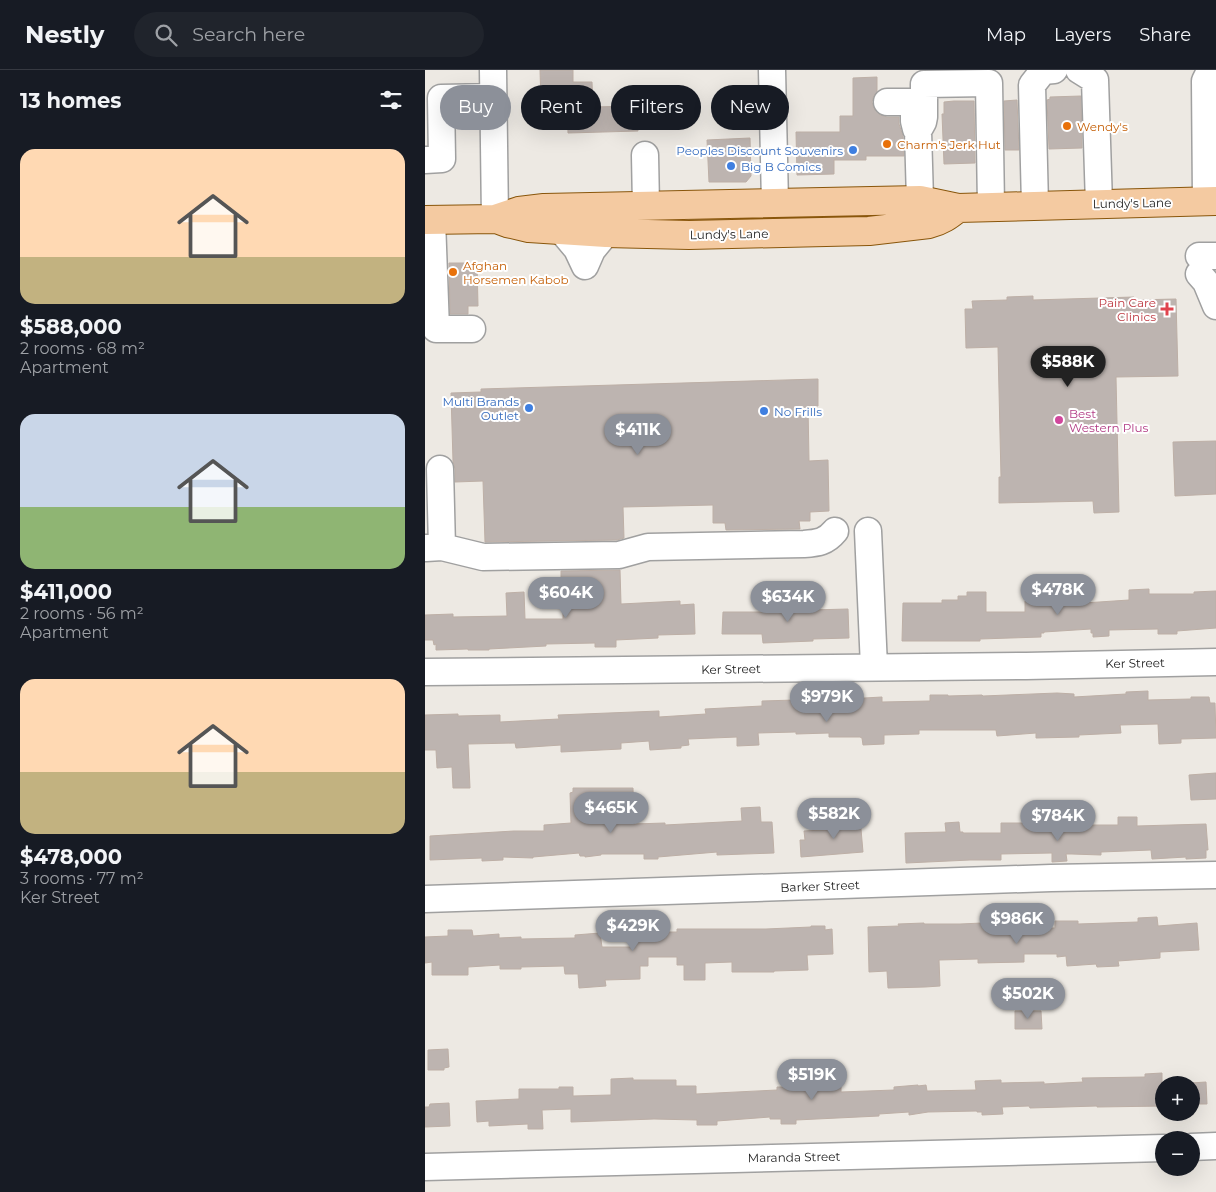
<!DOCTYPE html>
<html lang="en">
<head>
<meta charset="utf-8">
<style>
  body { margin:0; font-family:Montserrat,sans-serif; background:#20242c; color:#f1f3f6; height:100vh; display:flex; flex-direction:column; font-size:19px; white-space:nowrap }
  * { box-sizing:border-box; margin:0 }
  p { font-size:16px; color:#9ea1a6 }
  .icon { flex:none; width:28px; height:28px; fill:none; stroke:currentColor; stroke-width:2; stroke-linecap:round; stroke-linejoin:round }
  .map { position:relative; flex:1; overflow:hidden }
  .drawer { display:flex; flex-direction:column; background:#171b24; width:425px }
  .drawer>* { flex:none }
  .banner { position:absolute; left:15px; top:15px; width:475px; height:45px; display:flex; gap:10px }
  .controls { position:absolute; left:730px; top:1006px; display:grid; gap:10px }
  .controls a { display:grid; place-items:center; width:45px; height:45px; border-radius:50%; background:#171b24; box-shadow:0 5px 20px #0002; font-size:25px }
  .price { position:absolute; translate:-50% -42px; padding:0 11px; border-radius:18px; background:#8c9099; color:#fff; font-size:16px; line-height:32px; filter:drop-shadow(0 1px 2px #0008) }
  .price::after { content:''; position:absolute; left:50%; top:30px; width:15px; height:11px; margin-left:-8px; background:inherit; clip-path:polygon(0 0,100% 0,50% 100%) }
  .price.on { background:#222; color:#fff }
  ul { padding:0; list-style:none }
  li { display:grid; align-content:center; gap:10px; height:265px; padding:0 20px }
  li span { display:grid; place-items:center; height:155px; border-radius:15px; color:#555 }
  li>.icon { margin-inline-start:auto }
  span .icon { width:90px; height:90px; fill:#fffc; stroke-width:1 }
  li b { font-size:21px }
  h2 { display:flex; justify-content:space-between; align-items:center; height:60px; padding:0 20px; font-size:21px }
  .pill { padding:0 18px; border-radius:22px; background:#171b24; box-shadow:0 5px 20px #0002; font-size:18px; line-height:45px }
  .pill.on { background:#8c9099; color:#fff }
  header { display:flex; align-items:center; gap:30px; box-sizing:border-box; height:70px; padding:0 25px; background:#171b24; border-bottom:1px solid #363941 }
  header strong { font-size:24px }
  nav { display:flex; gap:28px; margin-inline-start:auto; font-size:18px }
  .search { width:350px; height:45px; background:#20242c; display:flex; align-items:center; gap:12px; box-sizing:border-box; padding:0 18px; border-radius:28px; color:#9ea1a6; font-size:19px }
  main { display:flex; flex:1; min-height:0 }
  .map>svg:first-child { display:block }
  .building { fill:#bdb4b0; stroke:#bdafa6 }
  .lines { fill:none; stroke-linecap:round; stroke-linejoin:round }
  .minor-casing { stroke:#a0a0a0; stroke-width:29 }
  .major-casing { stroke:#89560b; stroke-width:30 }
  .minor { stroke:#fff; stroke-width:26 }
  .major { stroke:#f4caa1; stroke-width:28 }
  .food-dot { fill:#e8710a; stroke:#fff; stroke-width:2 }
  .shop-dot { fill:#3f7fe0; stroke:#fff; stroke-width:2 }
  .health-dot { fill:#e0444e; stroke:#fff; stroke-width:2 }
  .hotel-dot { fill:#d1479c; stroke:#fff; stroke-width:2 }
  .labels { text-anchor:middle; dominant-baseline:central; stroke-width:4; stroke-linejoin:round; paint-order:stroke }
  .food-label { font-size:12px; fill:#c56008; stroke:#fff; text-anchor:start }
  .shop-label { font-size:12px; fill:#366cbe; stroke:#fff; text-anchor:end }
  .street-label { font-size:12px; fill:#1c1c1c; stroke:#fff }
  .health-label { font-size:12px; fill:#be3a42; stroke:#fff; text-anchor:end }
  .hotel-label { font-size:12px; fill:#b23c85; stroke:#fff; text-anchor:start }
</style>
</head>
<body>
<header>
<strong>Nestly</strong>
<div class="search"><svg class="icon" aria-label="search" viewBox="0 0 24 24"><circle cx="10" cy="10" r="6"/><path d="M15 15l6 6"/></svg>Search here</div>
<nav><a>Map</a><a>Layers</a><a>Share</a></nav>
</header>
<main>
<section class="drawer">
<h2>13 homes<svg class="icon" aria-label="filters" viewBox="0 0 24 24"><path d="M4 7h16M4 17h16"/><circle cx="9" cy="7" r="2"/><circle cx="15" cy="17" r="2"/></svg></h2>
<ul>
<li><span style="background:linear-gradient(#ffd9b3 70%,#c2b280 0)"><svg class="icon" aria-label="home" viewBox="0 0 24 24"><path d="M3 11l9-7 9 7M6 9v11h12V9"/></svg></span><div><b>$588,000</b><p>2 rooms · 68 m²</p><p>Apartment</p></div></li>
<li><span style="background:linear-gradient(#c9d6e8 60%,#8fb573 0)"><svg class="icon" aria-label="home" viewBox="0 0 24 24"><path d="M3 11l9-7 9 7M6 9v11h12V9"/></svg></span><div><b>$411,000</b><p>2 rooms · 56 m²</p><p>Apartment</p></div></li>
<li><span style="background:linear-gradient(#ffd9b3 60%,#c2b280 0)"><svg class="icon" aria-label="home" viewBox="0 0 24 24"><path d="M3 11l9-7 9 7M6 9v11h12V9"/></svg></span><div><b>$478,000</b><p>3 rooms · 77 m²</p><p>Ker Street</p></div></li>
</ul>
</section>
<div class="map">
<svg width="791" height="1122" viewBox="0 0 791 1122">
  <rect width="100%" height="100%" fill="#ede9e3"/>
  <path class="building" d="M115,0h33v12h19l1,25 44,-1 1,25 -70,2 -1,-32 -26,1z
    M452,7v15l-3,3 -2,7 2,7 6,6 7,2h12v7l4,12 1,20h-38v4h-32v14l-37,1 -1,-43h44v-16h13v-38z
    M656,26l1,52 -33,1 -2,-49 3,-1v-2z
    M592,30l2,50h-14l-1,-49z
    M529,31h20l1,62 -31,1 -2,-50h2v-12z
    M325,68l1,38 -5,6h-37l-2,-42z
    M24,193h28l1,43h-10v8h-18z
    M608,226v4l101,-3v3l42,-1 2,77 -62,1 3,135 -25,1 -1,-12 -94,2v-26h2l-3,-130 -32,1 -1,-39h8l-1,-8 35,-1v-3z
    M393,309v27h-10l1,55 19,-1 1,51 -19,1v9h-11l1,8 -74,1 -1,-7h-12v-18l-90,2 1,31 -7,2 -132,2 -2,-61 -28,1v-13l-2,-8 -2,-68 30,-1v-3z
    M791,371v53l-41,2 -2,-54z
    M195,500l1,34 59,-3v4l14,-1 1,30 -37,1v3l-42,2v7h-21v-4l-49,1v2l-57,3v1h-21v-1l-32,1v-6l-2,1 -1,-5h-8v-25l28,-1v3l54,-1 -1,-23 18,-1 1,27h38v-30h-2v-18z
    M724,519v5h45v-2l22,-1v37l-39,3v3h-19v-5l-49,1v6l-16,1v-4h-2v-4l-47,3v1h-3v4l-61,2v2h-78l1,-38h39v-3h16v-4h9v-4h19v20h39v-11l30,-1v-10h15l8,9h6v4l45,-3v-10z
    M364,523v16l23,-1v2l36,-1 1,29 -36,1v2l-50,2 -1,-9h-40l1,-22h45v-18z
    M723,621v9l43,-1v-2h18l1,6h5l1,35 -35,1v4l-22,1 -1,-20 -38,1 1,8 -42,2v2l-43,1v-5l-39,3 -1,-6h-77v4l-35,1v9l-21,1 -1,-7 -2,-1h-31v-4l-33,1v-2l-38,1 1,12 -22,1v-9l-49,2 1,6 -8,1v2l-31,2 -1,-9 -28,2v6l-60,3v-7l-45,3 -1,-5 -47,1 2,44h-17l-1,-21 -15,1 -1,-18h-11v-35l33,-1v2l42,-1v7l59,-3 -1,-4 101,-4v6l47,-3 -1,-5 57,-3v-5l66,-2v-1h19v1l35,-2v5l48,-1v-6h18v1l34,-1 1,1 74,-3 17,1v3l52,-3v-2z
    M791,703v26l-25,1 -2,-25z
    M148,718h60l1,36 31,-1v2l77,-4 -1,-13 19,-1 1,15h11l2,31 -57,2v-3l-59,5v2h-14v-5h-43v1l-16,2v-1h-5l-1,-3 -46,4v1l-30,-1v3l-21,1v-3l-52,2v-24l84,-5h30v-6l27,-2 -1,-30 3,-1z
    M693,747h19v9l69,-2 2,26h-2v8l-20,1v-2l-34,2 -1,-9 -50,2v3l-29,-1h-6l1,7 -15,1v-9l-51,1v6h-31l-64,3 -1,-30 41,-1 -1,-9 14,-1 1,10h3v1h38v-10h35v5l48,-2v-1h34z
    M435,748l3,34 -62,5 -1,-17h5l-1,-9 37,-2 -1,-9z
    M732,847l1,9 39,-3 2,27 -39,2v6l-42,3 1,5 -22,1 -1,-3 -29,2 -1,-10 -9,1v-3h-33v8l-46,1v-4l-39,1 1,26 -15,1 -37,1 -1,-17 -18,1 -1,-45 31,-1 -1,-2 26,-1v1h36l67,-3v7h28v-7h23v3l60,-2v-4z
    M386,856h14v4l7,-1 1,25 -26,1 1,15 -34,1v1h-42v-10l-27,1v17h-21v-15h-7v-8h-29v9h-8v13l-35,1 1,6 -27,2 -1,-14h-13l-1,-8 -43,1v2h-21v-4l-32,2v8h-36v-13l-7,1v-26l23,-1v-6h24l1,6 26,-2v4l22,-1v2l54,-1v-3l25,-2 2,14h32l-1,-11h8v-2h7v-2h29v-3h89l45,-2z
    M590,941h26l1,18h-27z
    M23,979l1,18 -5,1v2h-16v-20z
    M737,1003v11h2v22l-67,1v-1l-67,2 -1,-2 -27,1 1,7 -21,1v-3h-5v-1l-49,1 -19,3v-3l-30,2v2l-83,4v4h-15v-5h-11v-2l-53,4v4h-20v-5l-43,-1 -83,3v-13l-29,1 1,19h-15v-5l-39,2v-5l-12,1 -1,-21 43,-2v-10h40v-2h14v9l38,-1v-16l22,-1v2h43v6h20v8l81,-4v-3h30v-3l34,-2v10l53,-2v-3l24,-2v1l8,-1 1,6 49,-1 -1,-9 26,-1v3l43,-1v2l39,-2 -1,-4 63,-1v-3z
    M781,1012l1,22h-16v-21z
    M24,1033l1,23 -25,1v-20h4l1,-3z"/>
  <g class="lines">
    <defs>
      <path id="minor" d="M68,0l2,149
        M347,0l3,133
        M654,0l16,10 4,124
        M462,32h27v19l2,8
        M220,85l1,51
        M0,90l17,-1 -1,-61 52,-1
        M495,130l-2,-69 5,-9 1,-5v-33l65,-1 2,123
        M781,131l-1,-120 4,-8 7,-2
        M610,135l-3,-120 11,-14 11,-1
        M7,150l4,109h36
        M136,160l16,19 8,17 7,-16 14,-17
        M774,186h17
        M774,204l7,8 10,24
        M443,461l6,136
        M17,477l41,10 136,-2 29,-8 156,-3c14,-1 22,-2 31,-13
        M1,478l16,-1 -2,-78
        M0,602l601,-6 190,-4
        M0,829l626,-21 165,-3
        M766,1077l25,-1
        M0,1097l739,-19"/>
      <path id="major" d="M0,150l70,-1 24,-8 25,-3 376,-8 38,8 258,-7
        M74,150l8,3 22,5 77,5 83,2 180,-4 60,-7c12,-3 19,-8 29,-16"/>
    </defs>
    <use href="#minor" class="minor-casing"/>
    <use href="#major" class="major-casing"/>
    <use href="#minor" class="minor"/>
    <use href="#major" class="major"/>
  </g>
  <g class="food-dot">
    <circle cx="642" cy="56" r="5"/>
    <circle cx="462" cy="74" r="5"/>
    <circle cx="28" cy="202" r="5"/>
  </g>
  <g class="shop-dot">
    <circle cx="428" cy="80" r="5"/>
    <circle cx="306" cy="96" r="5"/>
    <circle cx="104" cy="338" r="5"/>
    <circle cx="339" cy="341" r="5"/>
  </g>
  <path class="health-dot" d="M739.5 231.5h5v5h5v5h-5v5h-5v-5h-5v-5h5z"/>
  <circle class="hotel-dot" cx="634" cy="350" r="5"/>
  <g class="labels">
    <g class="food-label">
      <text x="652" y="56">Wendy's</text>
      <text x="472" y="74">Charm's Jerk Hut</text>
      <text x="38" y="195">Afghan<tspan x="38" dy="14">Horsemen Kabob</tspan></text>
    </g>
    <g class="shop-label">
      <text x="418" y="80">Peoples Discount Souvenirs</text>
      <text x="316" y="96" text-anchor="start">Big B Comics</text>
      <text x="94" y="331">Multi Brands<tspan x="94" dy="14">Outlet</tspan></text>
      <text x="349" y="341" text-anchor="start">No Frills</text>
    </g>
    <g class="street-label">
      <text transform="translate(707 133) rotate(-1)">Lundy's Lane</text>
      <text transform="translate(304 164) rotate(-1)">Lundy's Lane</text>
      <text transform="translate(710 593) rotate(-1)">Ker Street</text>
      <text transform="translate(306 599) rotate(-1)">Ker Street</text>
      <text transform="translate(395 816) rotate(-2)">Barker Street</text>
      <text transform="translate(369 1087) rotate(-1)">Maranda Street</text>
    </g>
    <g class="health-label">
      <text x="731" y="232">Pain Care<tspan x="731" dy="14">Clinics</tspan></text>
    </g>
    <g class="hotel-label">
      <text x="644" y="343">Best<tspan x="644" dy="14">Western Plus</tspan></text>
    </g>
  </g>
</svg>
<div class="controls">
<a>+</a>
<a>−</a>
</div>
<b class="price on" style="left:643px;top:318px">$588K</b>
<b class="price" style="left:213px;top:386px">$411K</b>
<b class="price" style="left:633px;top:546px">$478K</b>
<b class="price" style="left:141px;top:549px">$604K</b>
<b class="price" style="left:363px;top:553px">$634K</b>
<b class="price" style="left:402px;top:653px">$979K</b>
<b class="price" style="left:186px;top:764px">$465K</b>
<b class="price" style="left:409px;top:770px">$582K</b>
<b class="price" style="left:633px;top:772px">$784K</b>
<b class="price" style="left:592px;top:875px">$986K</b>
<b class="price" style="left:208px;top:882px">$429K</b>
<b class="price" style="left:603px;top:950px">$502K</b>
<b class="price" style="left:387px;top:1031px">$519K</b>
<div class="banner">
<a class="pill on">Buy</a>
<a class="pill">Rent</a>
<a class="pill">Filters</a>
<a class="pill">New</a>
</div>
</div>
</main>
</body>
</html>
